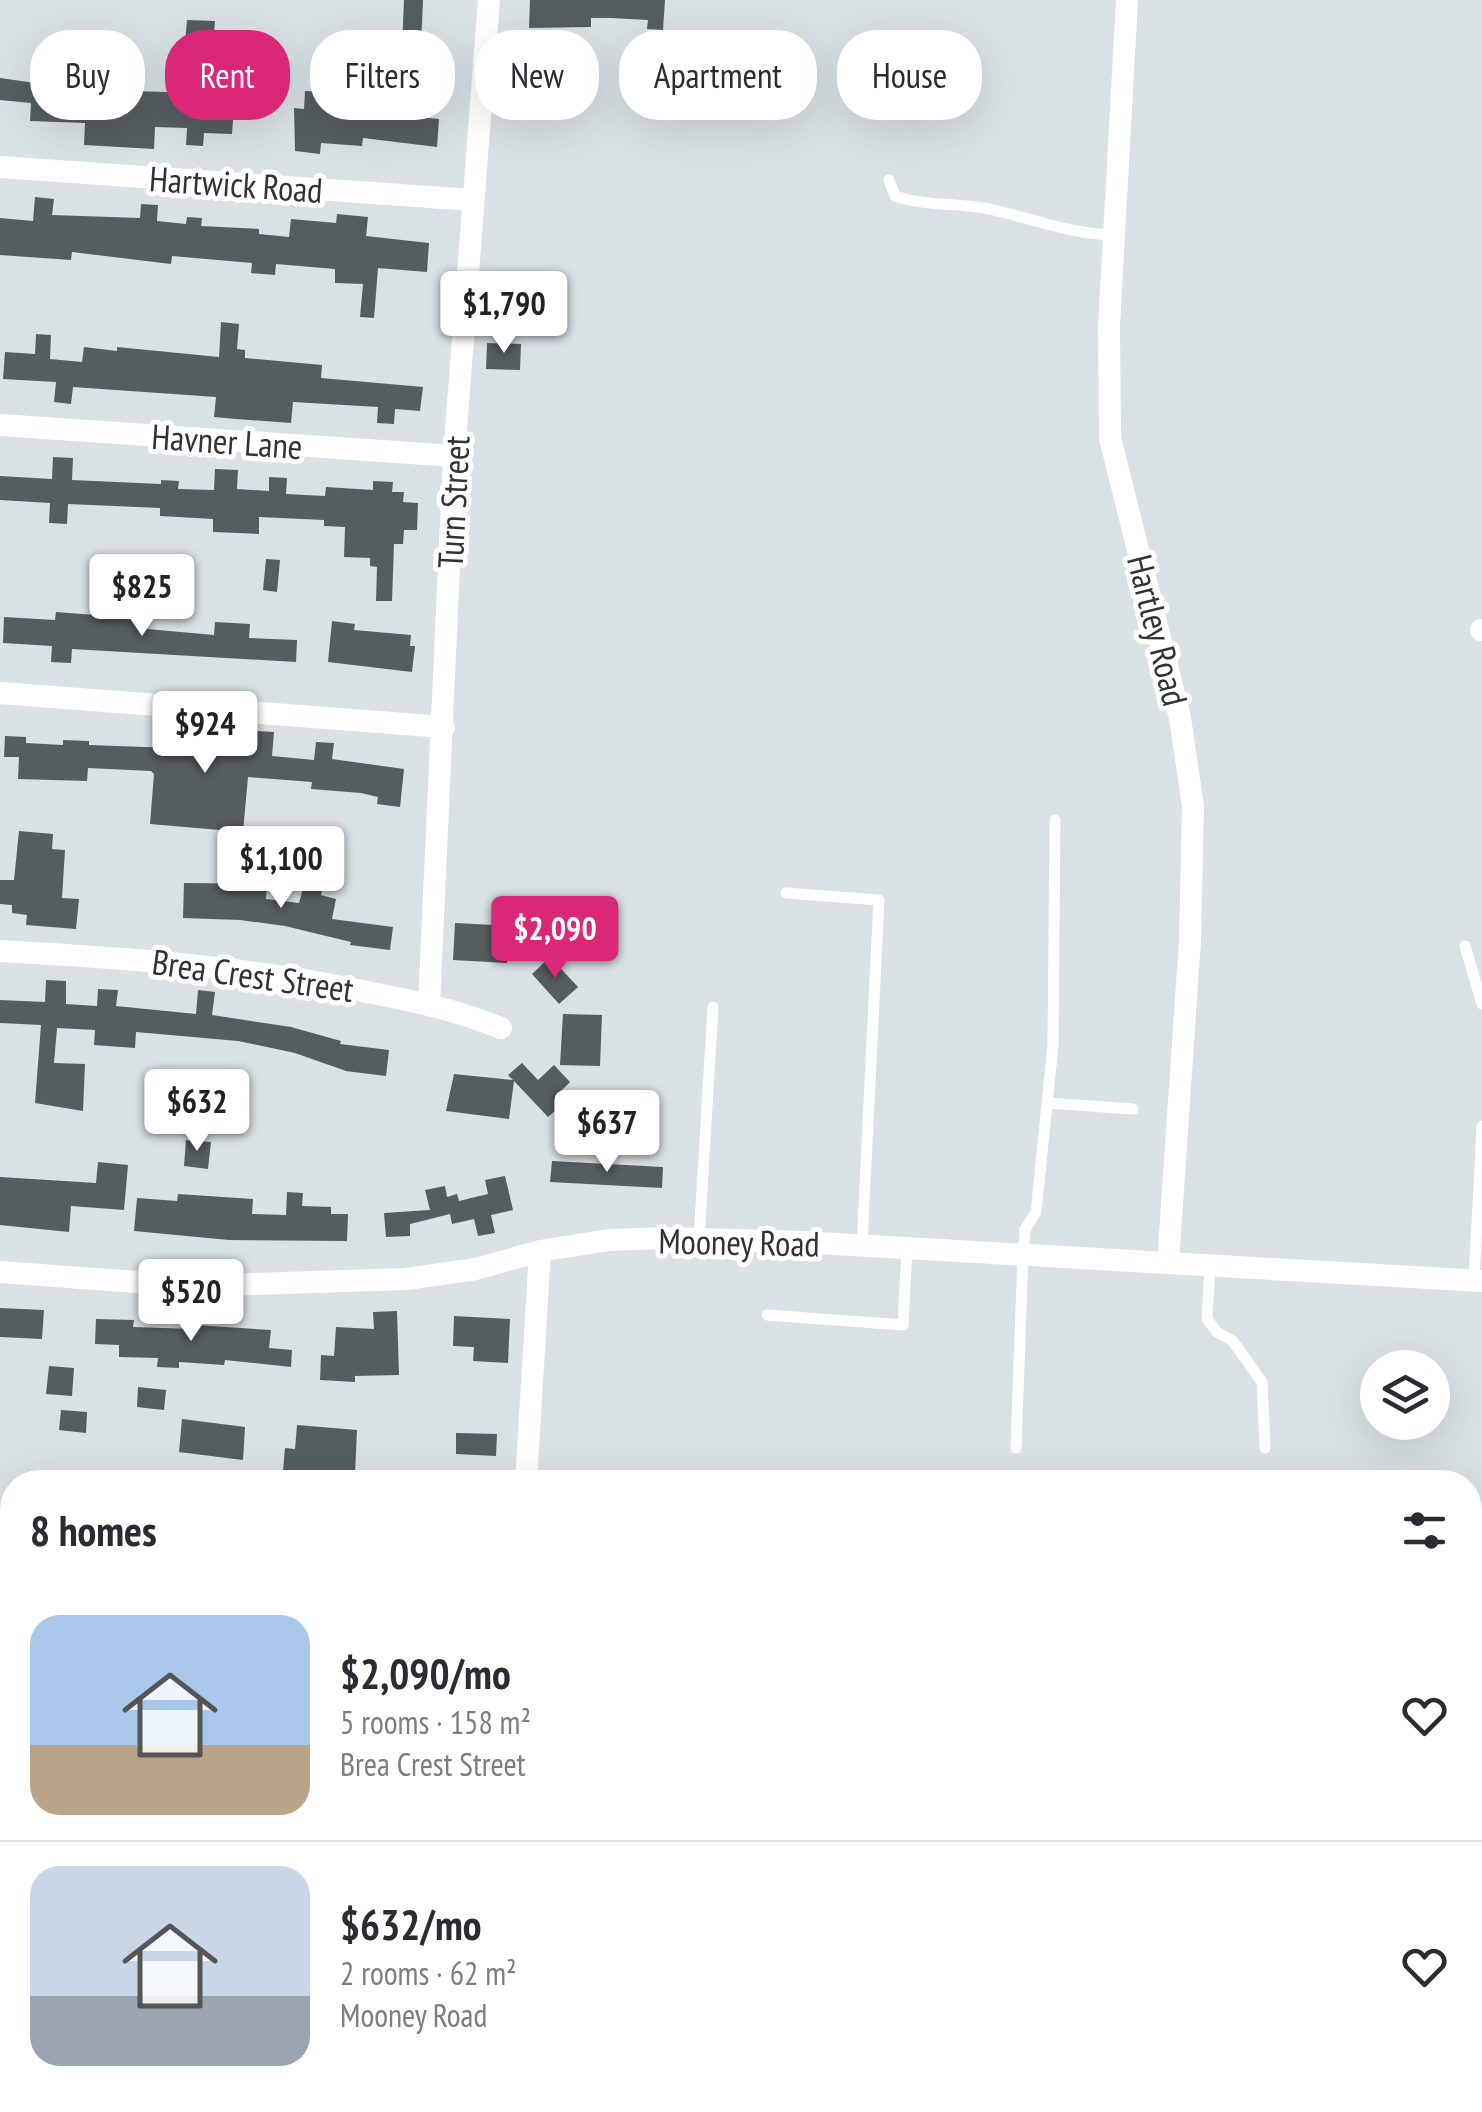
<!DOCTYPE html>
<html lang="en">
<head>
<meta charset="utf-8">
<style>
  body { margin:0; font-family:"PT Sans Narrow",sans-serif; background:#f7f7f7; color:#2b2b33; height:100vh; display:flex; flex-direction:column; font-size:38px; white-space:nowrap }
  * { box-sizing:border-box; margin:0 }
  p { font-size:32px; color:#7c7c81 }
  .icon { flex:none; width:55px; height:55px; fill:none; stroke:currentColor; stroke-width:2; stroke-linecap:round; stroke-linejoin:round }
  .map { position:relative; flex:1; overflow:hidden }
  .panel { position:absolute; left:0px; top:1470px; width:1482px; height:642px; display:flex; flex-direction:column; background:#fff; border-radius:40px 40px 0 0; box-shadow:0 10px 40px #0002 }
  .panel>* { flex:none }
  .banner { position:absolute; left:30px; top:30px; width:1422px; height:90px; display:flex; gap:20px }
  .controls { position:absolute; left:1360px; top:1350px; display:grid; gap:20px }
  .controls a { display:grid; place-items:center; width:90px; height:90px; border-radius:50%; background:#fff; box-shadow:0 10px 40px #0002; font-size:50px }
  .price { position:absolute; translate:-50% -85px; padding:0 22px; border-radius:10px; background:#fff; color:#222; font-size:32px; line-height:65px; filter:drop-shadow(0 2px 5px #0008) }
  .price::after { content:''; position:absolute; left:50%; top:60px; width:30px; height:22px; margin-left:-15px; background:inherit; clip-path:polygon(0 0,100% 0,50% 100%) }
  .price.current { background:#db2777; color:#fff }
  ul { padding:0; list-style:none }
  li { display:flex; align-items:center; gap:30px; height:250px; padding:0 30px }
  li+li { border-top:2px solid #e1e1e2 }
  li span { display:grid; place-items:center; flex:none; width:280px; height:200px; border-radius:30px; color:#555 }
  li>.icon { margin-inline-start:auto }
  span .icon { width:120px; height:120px; fill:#fffc; stroke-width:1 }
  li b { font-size:42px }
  h2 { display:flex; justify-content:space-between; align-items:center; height:120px; padding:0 30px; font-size:42px }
  .tag { padding:0 35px; border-radius:40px; background:#fff; box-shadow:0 10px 40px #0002; font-size:35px; line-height:90px }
  .tag.current { background:#db2777; color:#fff }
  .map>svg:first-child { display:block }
  .building { fill:#565d5f }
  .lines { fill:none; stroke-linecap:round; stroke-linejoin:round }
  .service { stroke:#fff; stroke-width:11 }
  .minor { stroke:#fff; stroke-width:22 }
  .secondary { stroke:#fff; stroke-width:32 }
  .labels { text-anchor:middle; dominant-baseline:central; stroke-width:10; stroke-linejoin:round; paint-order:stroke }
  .street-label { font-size:35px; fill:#303334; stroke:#fff }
</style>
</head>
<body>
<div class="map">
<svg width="1482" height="2112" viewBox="0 0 1482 2112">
  <rect width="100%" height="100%" fill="#dae1e4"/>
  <path class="building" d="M404,0h19l-2,46h-19z
    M530,0h135l-2,30 -16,-1 1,-9 -37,-2h-20v9l-62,1z
    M187,20l28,1 -2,25 -28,-1z
    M0,78l49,7 -1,12 56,2 1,-21 28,2 -1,11 103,3 -3,40 -28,-1 -1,13 -17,-1 1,-17 -32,-1 -1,22 -70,-4 1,-22 -55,-2 1,-18 -31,-3z
    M305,91l19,1 -1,8 63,2 -1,12 54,5 -2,28 -74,-9 -1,8 -41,-3 -1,11 -25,-3 -1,-43 10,1z
    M510,91l25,1 -2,26 -24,-1z
    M35,197l19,2 -2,16 88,3 1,-14 17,1 -1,16 29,3 1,-7 15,1 -1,8 58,3v5l30,3 2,-18 45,4 1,-9 31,3 -2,19 63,7 -2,29 -49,-4 -4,50 -14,-1 3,-33 -28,-1v-14l-59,-5 -1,11 -24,-2 1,-10 -80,-7 -1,8 -99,-12 -1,8 -71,-5v-37l33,3z
    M221,322l18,2 -2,25 8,1v8l77,7 -1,13 102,9 -3,24 -25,-2 -1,15 -17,-1 1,-16 -85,-5 -2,21 -55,-4 -22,-2 2,-20 -143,-10 -2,17 -17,-2 2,-20 -53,-3 2,-27 30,2 1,-20 15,1 -1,24 32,3 2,-15 33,4v-4l102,10z
    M487,343l34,1 -1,26 -34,-1z
    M53,457l20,1 -1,22 89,4v-4l18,1 -1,8 36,1 1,-21 23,1 -1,19 32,2v-14l18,1 -1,16 39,2 1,-9 47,3v-9l20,1 -1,10h12l-1,10 15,1 -1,27h-13l-1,14h-9l-2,57h-16l1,-34 -7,-1v-8l-26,-1 1,-30 -21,-1v-6l-65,-3v17l-46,-2v-13l-53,-3v-8l-92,-4 -1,20 -18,-1 1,-20 -50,-3v-24l52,3z
    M266,559l14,1 -3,32 -14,-2z
    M56,612l92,7 -1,10 67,6 1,-13 35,2 -1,14 48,2 -1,22 -224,-13 -1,14 -20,-1 1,-16 -49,-3 1,-26 51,3z
    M332,621l23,3 -1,6 57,5 -1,11h5l-3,26 -84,-10z
    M257,731l17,1 -2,24 42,4 2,-18 18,1 -2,16 72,10 -4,38 -23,-3 1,-7 -17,-4 -50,-4 1,-7 -64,-5 -5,55 -93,-8 4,-50 -3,-3 -63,-3 -1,13 -69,-2 1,-22h-15l1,-21 21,1v6l37,2v-5l26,1v4l167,6z
    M19,831l34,3 -1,15 13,1 -3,48 17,1 -3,30 -50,-4 1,-10 -15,-2v-8l-12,-1v-24h14z
    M306,877l18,5 -3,13 15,4 -4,20 61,8 -3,23 -40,-5 1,-3 -66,-16 -45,-6 -57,-2 1,-35 83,1 -1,15 33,4z
    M455,923l39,2 -1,15h15l-1,23 -54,-3z
    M550,957l28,30 -19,17 -27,-30z
    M46,980l20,1v23l31,2 1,-17 20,1 -2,16 80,8 2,-24 17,2 -3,23 79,12 50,14 -1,3 49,6 -3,26 -40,-5 -51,-18 -57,-12 -102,-9 -1,16 -41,-3 1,-15 -38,-2 -3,35 31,1 -2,47 -48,-8 6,-78 -41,-2v-23l45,2z
    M563,1014l39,1 -2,51 -40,-1z
    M522,1063l16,17 16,-15 16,17 -9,9 7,8 -20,18 -34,-36 -5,38 -63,-8 8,-37 59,6 -5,-5z
    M186,1140l25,2 -3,27 -24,-3z
    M552,1161l111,6 -1,21 -112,-6z
    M98,1162l30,3 -4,45 -53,-4 -2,26 -69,-7v-48l96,6z
    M505,1176l8,34 -22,5 4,18 -17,3 -4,-17 -22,5 -2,-10 -40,10v12l-24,1 -2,-24 46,-3 -5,-20 20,-4 2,11 10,-3 2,7 29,-7 -3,-14z
    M287,1192l16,1 -1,13 29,1v7h17l-1,27 -118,-1 -95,-9 3,-33 40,3 1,-7 75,5 -1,15 34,1z
    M0,1308l44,2 -2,29 -42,-2z
    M397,1311l2,64 -44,1v6l-35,-2 1,-25 13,1 2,-29 38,2 -1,-17z
    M454,1316l56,3 -2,44 -35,-2 1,-14 -21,-1z
    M96,1319l38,1 -1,7 61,2v-4l77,5 -2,18 23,2 -1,17 -66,-7 -1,5 -45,-3v6l-22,-1 1,-9 -39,-1v-12l-24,-1z
    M49,1366l25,2 -2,28 -26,-2z
    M138,1387l28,3 -2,20 -27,-3z
    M61,1410l26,2 -1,21 -27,-3z
    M182,1419l63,8 -2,33 -64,-8z
    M297,1425l60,5 -2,44 -44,-3 -1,11h-28l3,-34 10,1z
    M456,1433l41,1 -1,22 -40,-2z"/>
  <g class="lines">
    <path class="service" d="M889,180l6,16c31,11 63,6 94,13 46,10 76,24 125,26
      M786,893l93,7 -17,345
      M1465,946l17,58
      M1048,1103l85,6
      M699,1239l14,-232
      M1210,1265l-3,54 10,13 15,8 30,42 3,66
      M1474,1280l8,-154
      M767,1315l136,10 4,-77
      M1016,1448l7,-193 2,-26 11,-17 17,-167 2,-225
      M253,2112l7,-12"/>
    <path class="minor" d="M1127,0l-18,326 1,112 70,280 13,88 -3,134 -22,323
      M0,167l472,33
      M0,425l454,31
      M1481,630h1
      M0,693l444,34
      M0,951c124,7 246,15 367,41 47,9 90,18 134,36
      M429,1005l25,-549 35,-456
      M0,1272l191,14 215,-7 70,-10 64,-18 69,-11 58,-2 134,4 681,39
      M526,1482l14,-231
      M0,1542h12
      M781,2112l1,-12"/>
    <path class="secondary" d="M0,1846l12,1
      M1470,1932h12"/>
  </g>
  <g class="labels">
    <g class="street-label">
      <text transform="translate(236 184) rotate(4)">Hartwick Road</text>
      <text transform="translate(227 441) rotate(4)">Havner Lane</text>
      <text transform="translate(453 502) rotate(-87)">Turn Street</text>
      <text transform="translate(1158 630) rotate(76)">Hartley Road</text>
      <text transform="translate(253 975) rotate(8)">Brea Crest Street</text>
      <text transform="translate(739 1242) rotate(1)">Mooney Road</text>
    </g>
  </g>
</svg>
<div class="controls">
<a><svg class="icon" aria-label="layers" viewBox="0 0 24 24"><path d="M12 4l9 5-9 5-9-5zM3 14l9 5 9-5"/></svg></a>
</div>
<b class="price" style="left:504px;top:356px">$1,790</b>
<b class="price" style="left:142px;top:639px">$825</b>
<b class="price" style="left:205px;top:776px">$924</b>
<b class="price" style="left:281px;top:911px">$1,100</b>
<b class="price current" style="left:555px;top:981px">$2,090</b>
<b class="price" style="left:197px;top:1154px">$632</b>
<b class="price" style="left:607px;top:1175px">$637</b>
<b class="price" style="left:191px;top:1344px">$520</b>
<div class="banner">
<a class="tag">Buy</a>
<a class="tag current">Rent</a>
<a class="tag">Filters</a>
<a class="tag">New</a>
<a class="tag">Apartment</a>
<a class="tag">House</a>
</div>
<section class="panel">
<h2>8 homes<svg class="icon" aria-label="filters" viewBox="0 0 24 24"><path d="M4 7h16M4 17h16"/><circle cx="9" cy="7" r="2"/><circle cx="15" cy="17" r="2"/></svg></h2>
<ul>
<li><span style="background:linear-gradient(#a9c7e8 65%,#b9a48a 0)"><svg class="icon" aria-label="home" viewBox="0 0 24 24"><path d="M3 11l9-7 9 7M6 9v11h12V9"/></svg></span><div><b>$2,090/mo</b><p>5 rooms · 158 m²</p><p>Brea Crest Street</p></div><svg class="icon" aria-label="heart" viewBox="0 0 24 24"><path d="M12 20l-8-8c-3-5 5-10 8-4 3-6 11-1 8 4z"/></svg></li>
<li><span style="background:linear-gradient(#c9d6e8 65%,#9aa5b1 0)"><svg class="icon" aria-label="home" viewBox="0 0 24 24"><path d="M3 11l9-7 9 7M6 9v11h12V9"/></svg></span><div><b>$632/mo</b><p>2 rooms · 62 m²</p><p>Mooney Road</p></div><svg class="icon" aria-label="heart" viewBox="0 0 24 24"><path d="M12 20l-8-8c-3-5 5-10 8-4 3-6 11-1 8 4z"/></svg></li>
</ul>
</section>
</div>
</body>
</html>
